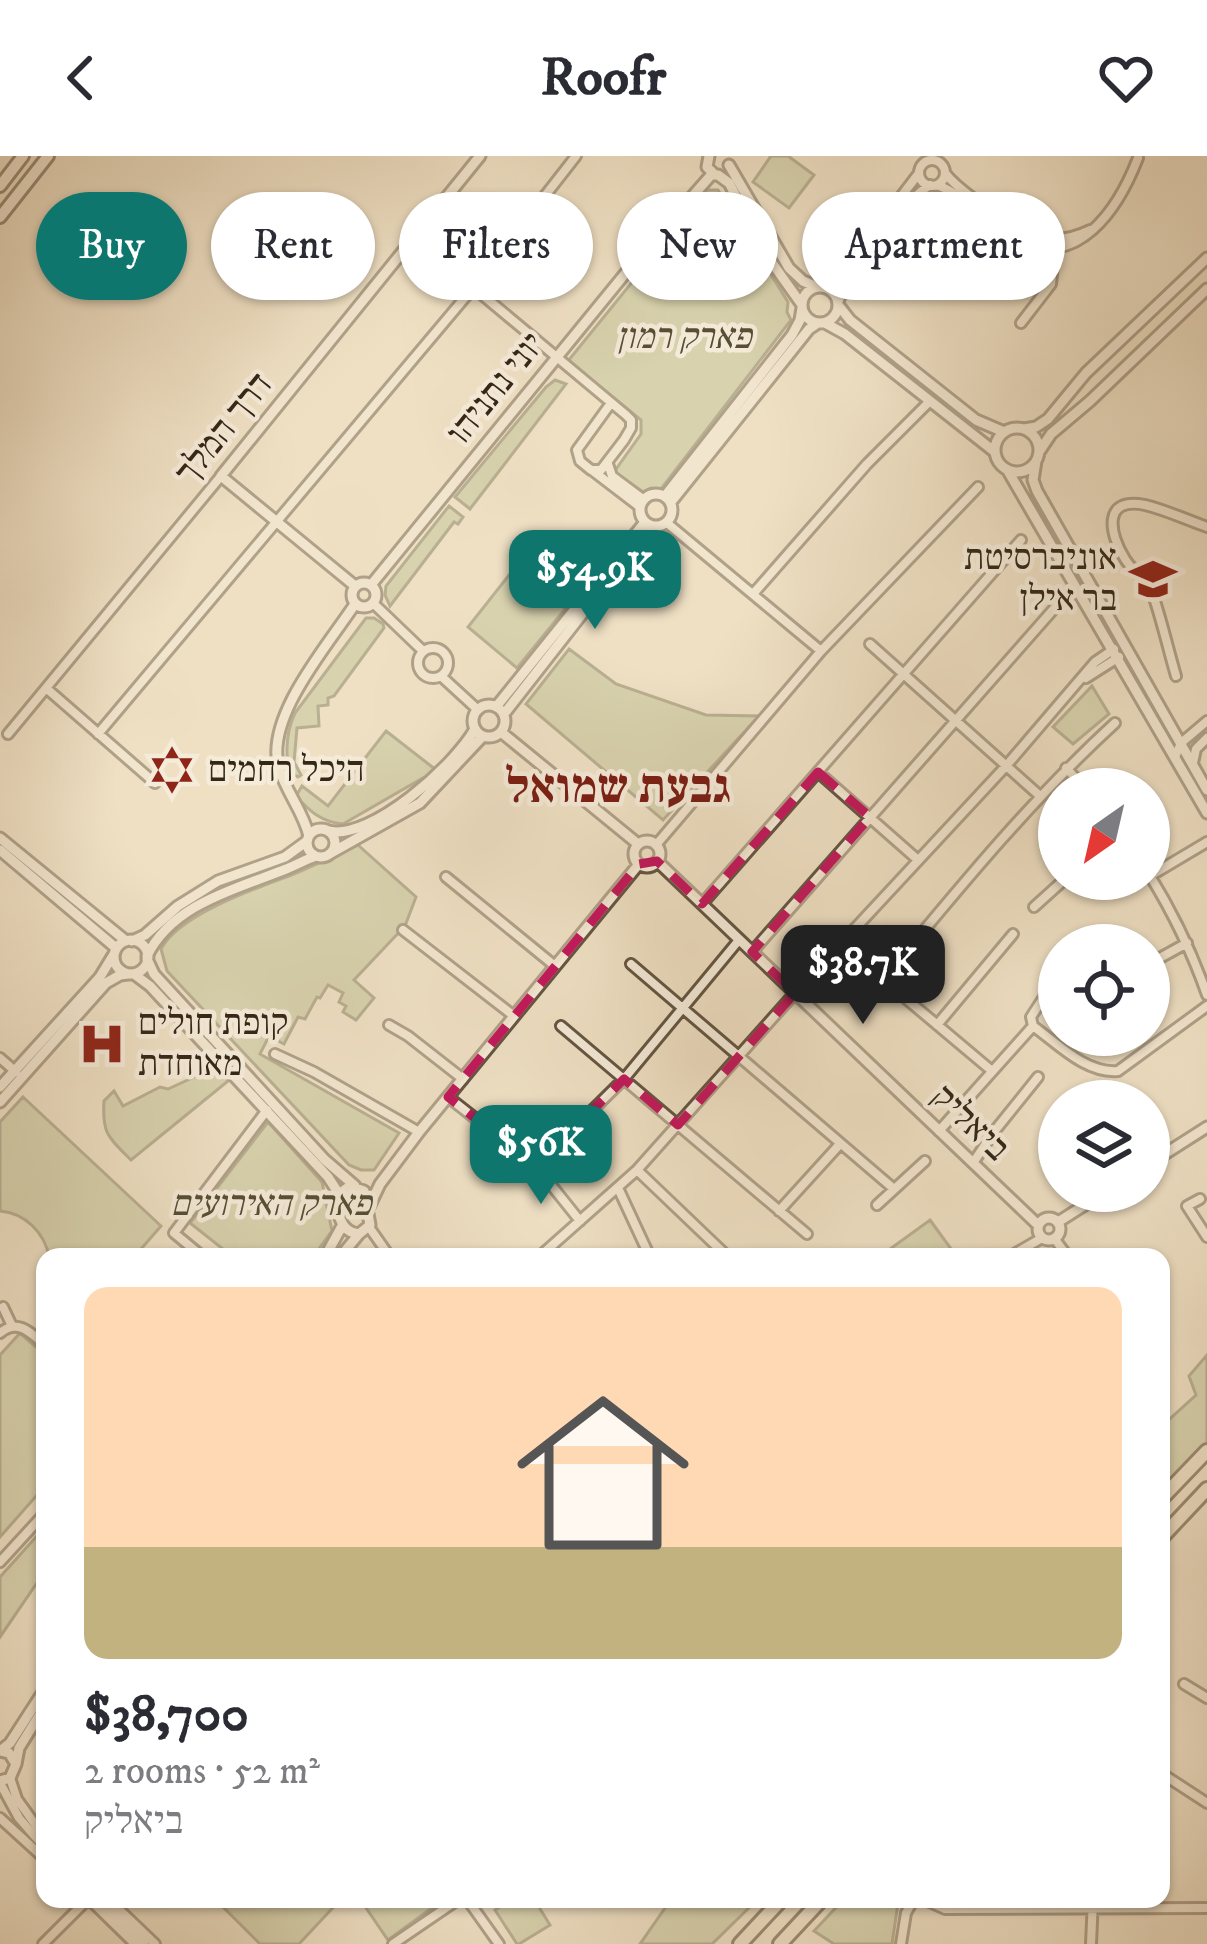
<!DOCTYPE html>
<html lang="en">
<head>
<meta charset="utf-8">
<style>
  body { margin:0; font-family:"IM FELL DW Pica","Frank Ruhl Libre",serif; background:#f7f7f7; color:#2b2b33; height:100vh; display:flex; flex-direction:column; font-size:45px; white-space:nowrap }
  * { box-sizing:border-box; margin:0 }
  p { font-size:39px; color:#7c7c81 }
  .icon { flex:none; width:66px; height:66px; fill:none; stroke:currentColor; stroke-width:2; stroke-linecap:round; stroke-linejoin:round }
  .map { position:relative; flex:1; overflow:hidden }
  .panel { position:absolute; left:36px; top:1092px; width:1134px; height:660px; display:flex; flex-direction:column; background:#fff; border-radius:24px; box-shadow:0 3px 9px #0004 }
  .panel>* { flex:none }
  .top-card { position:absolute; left:36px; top:36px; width:1137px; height:108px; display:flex; gap:24px }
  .needle { width:78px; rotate:214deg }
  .buttons { position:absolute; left:1038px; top:612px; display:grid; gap:24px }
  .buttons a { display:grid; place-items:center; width:132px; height:132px; border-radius:50%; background:#fff; box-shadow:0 3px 9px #0004; font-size:60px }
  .price { position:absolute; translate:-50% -102px; padding:0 27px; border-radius:24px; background:#0f766e; color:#fff; font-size:39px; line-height:78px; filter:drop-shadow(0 3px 6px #0008) }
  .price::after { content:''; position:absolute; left:50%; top:72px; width:36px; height:27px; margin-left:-18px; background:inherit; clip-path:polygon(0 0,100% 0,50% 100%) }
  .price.current { background:#222; color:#fff }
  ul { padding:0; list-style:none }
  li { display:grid; align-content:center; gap:24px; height:636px; padding:0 48px }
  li+li { border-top:3px solid #e1e1e2 }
  li span { display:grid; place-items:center; height:372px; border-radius:24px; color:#555 }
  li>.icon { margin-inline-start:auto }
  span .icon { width:216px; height:216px; fill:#fffc; stroke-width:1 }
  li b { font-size:51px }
  .chip { padding:0 42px; border-radius:54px; background:#fff; box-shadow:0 3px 9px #0004; font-size:42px; line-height:108px }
  .chip.current { background:#0f766e; color:#fff }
  header { display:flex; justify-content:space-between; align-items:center; height:156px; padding:0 48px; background:#fff; font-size:54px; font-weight:700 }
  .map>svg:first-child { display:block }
  .green { fill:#bcc192; stroke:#787454; stroke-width:3 }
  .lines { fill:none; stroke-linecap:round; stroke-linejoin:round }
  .minor-casing { stroke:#645541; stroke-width:14 }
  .tertiary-casing { stroke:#645541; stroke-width:15 }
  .secondary-casing { stroke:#352715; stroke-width:16 }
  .trunk-casing { stroke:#352715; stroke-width:18 }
  .minor { stroke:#f5ebd9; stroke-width:8 }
  .tertiary { stroke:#f5ebd9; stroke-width:9 }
  .secondary { stroke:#f5ebd9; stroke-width:10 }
  .trunk { stroke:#efe0c4; stroke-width:12 }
  .marked { fill:none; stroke:#c2185b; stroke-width:9; stroke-dasharray:24 15; stroke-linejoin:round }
  .labels { text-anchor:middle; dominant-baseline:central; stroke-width:9; stroke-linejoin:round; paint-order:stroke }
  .park-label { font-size:36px; font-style:italic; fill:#574e34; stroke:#f5ebd9 }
  .street-label { font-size:36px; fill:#352715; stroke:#f5ebd9 }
  .poi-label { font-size:36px; fill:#352715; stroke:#f5ebd9; text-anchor:start }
  .district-label { font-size:48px; font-weight:bold; fill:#7a1f14; stroke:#f5ebd9 }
</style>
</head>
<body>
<header><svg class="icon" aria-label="back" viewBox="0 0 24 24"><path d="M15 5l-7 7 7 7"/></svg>Roofr<svg class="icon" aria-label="heart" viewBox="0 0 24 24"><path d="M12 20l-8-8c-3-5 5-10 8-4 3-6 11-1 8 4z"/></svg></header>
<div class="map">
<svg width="1207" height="1788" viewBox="0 0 1207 1788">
  <rect width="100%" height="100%" fill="#efe0c4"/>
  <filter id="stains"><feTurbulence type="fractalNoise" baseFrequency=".00167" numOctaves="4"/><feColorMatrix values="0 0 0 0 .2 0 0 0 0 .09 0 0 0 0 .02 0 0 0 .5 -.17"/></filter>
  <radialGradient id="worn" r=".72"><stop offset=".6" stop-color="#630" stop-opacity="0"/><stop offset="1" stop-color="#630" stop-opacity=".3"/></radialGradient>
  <path class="green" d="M771,0h17l26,19 -25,33 -36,-26z
    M707,34h11l70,112 -1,10 4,8 -130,169 -10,-1 -8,4 -29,-20 27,-38v-14l-73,-59z
    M555,224l11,4 -96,125 -15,-12 91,-110z
    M449,350l14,11 -5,7 -4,-2 -64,84 -5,-11 1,-9z
    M517,409l48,44 -48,59 -49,-41z
    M366,462h8l9,6 1,4 -50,68 -6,2v7l-10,1 1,20 -22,2 -3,34 7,13 -3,2 -9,-6c-4,-21 -3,-39 6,-58z
    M569,493l47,35 90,31 53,1 -96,104 -137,-116z
    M1092,530l17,28 -36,30 -20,-17z
    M386,575l54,42 -17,5 -80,46c-21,-2 -33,-12 -47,-28l6,-10 26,20z
    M358,689l58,52 -11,29 -51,54 20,18 -18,22 -13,-8 3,-6 -7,-4 4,-9 -15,-8 -8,13 -3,-1 -12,22 -7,-2 -14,27 -15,-8 -9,18 139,79 -25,37h-13l-12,-5 -182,-194 -6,-22c18,-34 93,-60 128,-73 23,-9 46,-21 69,-31z
    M216,911l12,14 -97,79c-23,-23 -29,-26 -27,-59l10,-10 9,15 37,-19 8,2z
    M23,941l138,129 -27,31h-85c-4,-24 -24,-44 -49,-46v-89z
    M268,966l54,60 10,49 -19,26h-80l-43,-34z
    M930,1064l27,37h-78z
    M20,1177l25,22v131l-45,51v-182z
    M1207,1199v89l-46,48v-65l35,-32 -7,-19z
    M45,1371v44l-45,66v-60z
    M215,1743h126l-42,45h-39z
    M360,1743h84l-56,41z
    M513,1743h21l16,26 -31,19h-2l-22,-34z
    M662,1743h96l-46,45h-72l25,-36z
    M844,1743h57l-3,4 -6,41h-58l-20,-13z"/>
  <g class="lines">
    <defs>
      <path id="minor" d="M919 17a13 13 0 1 1 26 0a13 13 0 1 1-26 0Z
        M945,17c10,13 24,22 37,32 37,27 62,47 108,25
        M937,29c29,11 51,37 78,53 62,36 104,-31 123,-80
        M413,81l213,178 5,5v8l-7,12 -23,30h-10l-11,-9 -3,-11 34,-47
        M826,132l12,-9 81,-106
        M838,146c12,-28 67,-102 92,-117
        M1021,167l30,-39 4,-38
        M608,308l4,12 32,24
        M593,315l47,36
        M667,367l154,128
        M753,438l114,-130 63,-63
        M373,447l50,48
        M870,488l170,152
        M418 507a15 15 0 1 1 30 0a15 15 0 1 1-30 0Z
        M441,520l37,34
        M1176,520c-8,-27 -14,-55 -23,-81 -6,-15 -20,-23 -28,-36 -16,-25 -23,-63 20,-54 21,5 42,15 62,22
        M1086,522l33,-21
        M46,532l109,95
        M8,578l213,-258
        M98,578l375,-446 103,-132
        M1175,601l6,-14 26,-22
        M1193,607l3,-14 11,-11
        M1066,612l20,21
        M818,616l100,88
        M656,689l165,-194 157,-164
        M1149,718c24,39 43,78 58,121
        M1150,720l57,-34
        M446,721l109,89
        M702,748l319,-364
        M1034,751l31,-28
        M403,774l111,86
        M752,796l307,-349
        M631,808l263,225
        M1149,808l38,-21
        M389,869l19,11 55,43
        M937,869l76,-91
        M561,870l246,208
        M1033,870c25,18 53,48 85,45l89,-65
        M275,898l39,18 105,60
        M0,902l16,14
        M992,915l-107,-90 2,-6c72,-87 144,-175 228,-252
        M448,941l88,69 44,55
        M939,975l94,-105 -2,-9 28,-43
        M973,1007l20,-30 45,-56
        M536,1010l88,-87 115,-139
        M637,1014l91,87
        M618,1032l32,69
        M1200,1043l-13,7 20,31
        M877,1049l48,-44
        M779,1055l61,-67
        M369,1071l21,30
        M1054,1082l14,19
        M203,1101l-29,-24 93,-123
        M539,1101l98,-87 158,-177 211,-227 89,-104 19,-13
        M1009,1101l33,-19
        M3,1151l9,19
        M0,1177c18,-15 31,0 45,12
        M0,1406l45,-49
        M1184,1528l23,14
        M1161,1617l46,30
        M10,1622l7,21 28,39
        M0,1627l19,35 26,30
        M0,1662l45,41
        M89,1743l46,45
        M98,1743l46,45
        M108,1743l47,45
        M467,1743l32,45
        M923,1743l22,10 262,-1
        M43,1788l45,-45
        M393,1788l66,-45
        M901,1788l5,-31 8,-14
        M1091,1788l2,-45"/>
      <path id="tertiary" d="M709,0l-2,11 8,8
        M729,9l60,103 14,13 14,6
        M718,19l11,8 41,77 32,45
        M802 149a18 18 0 1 1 36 0a18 18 0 1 1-36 0Z
        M839,150l11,14 126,100 28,12
        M825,167l20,11 150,118
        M995 294a22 22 0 1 1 44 0a22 22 0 1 1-44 0Z
        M1024,273l12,-2 12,-8 38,-46 121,-115
        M1039,296l12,-18 39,-33 117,-112
        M1036,305l-3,19 4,11 170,299
        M1008,315l199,342
        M640 354a16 16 0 1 1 32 0a16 16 0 1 1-32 0Z
        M665,340l127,-161 8,-15 2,-12
        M671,346l138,-173 9,-6
        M352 439a12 12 0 1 1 24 0a12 12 0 1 1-24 0Z
        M371,429l262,-321 79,-90
        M355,430l-134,-110 259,-320
        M473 565a16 16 0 1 1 32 0a16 16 0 1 1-32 0Z
        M496,551l149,-185
        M504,558l147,-188
        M501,576l137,112
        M307 687a14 14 0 1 1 28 0a14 14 0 1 1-28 0Z
        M328,675c43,10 127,-66 147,-102
        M309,680c-6,-25 -23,-44 -30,-68 -15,-50 49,-123 76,-164
        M0,682l126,103
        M634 698a13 13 0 1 1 26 0a13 13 0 1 1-26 0Z
        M0,694l116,98
        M331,697l89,-50 63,-67
        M657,705l381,364
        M114 801a17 17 0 1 1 34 0a17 17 0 1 1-34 0Z
        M132,785l13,-6 33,-29 40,-25 67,-24 22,-16
        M147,800c25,-51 86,-66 134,-85 12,-4 23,-11 35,-15
        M147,803l7,15 171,186 30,26
        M134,818l16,12 178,191 11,17
        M0,931l100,-110 14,-23
        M0,946l106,-119 14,-8 8,-1
        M1149,1008l58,-37
        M350,1030l14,5 6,34 -11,9c-20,-2 -23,-24 -20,-40z
        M369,1051l11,-23 39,-52 220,-268
        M1038 1073a11 11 0 1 1 22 0a11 11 0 1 1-22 0Z
        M1058,1066l49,-31
        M325,1101l17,-31
        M340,1101l19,-23
        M16,1608l3,-16 26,-42
        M0,1625l10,-3 6,-14 -7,-11 -9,-2 10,-8 35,-54"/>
      <path id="secondary" d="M0,30l23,-30
        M0,61l48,-61"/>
      <path id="trunk" d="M1161,1343l46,-48
        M1161,1382l46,-49
        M740,1788l42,-45
        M780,1788l42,-45"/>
    </defs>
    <use href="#minor" class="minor-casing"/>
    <use href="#tertiary" class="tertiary-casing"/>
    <use href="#secondary" class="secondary-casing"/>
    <use href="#trunk" class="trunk-casing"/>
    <use href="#minor" class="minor"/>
    <use href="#tertiary" class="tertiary"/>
    <use href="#secondary" class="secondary"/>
    <use href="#trunk" class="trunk"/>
  </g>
  <path d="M0 0H1207V1788H0ZM818,616l52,45 -118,135 43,41 -117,132 -54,-46 -88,87 -88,-69 191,-233 18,-3 45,43z" fill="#efe0c4" fill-opacity=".55" fill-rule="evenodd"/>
  <path class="marked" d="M818,616l52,45 -118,135 43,41 -117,132 -54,-46 -88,87 -88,-69 191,-233 18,-3 45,43z"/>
  <defs>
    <symbol id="university-bare" viewBox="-9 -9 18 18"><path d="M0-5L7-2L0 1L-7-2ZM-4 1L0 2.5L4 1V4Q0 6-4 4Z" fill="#8f2418" stroke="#f5ebd9" stroke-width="2.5" paint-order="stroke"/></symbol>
    <symbol id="synagogue-bare" viewBox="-9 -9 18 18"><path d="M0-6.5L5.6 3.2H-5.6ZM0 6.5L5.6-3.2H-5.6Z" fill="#8f2418" stroke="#f5ebd9" stroke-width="2.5" paint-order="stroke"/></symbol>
    <symbol id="hospital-bare" viewBox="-9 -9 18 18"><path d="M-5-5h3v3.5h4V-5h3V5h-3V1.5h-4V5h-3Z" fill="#8f2418" stroke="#f5ebd9" stroke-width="2.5" paint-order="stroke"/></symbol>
  </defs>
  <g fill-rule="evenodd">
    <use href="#university-bare" x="1120" y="390" width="66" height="66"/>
    <use href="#synagogue-bare" x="139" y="581" width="66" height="66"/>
    <use href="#hospital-bare" x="69" y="855" width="66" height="66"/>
  </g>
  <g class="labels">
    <g class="park-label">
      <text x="684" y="181">פארק רמון</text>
      <text x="271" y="1048">פארק האירועים</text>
    </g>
    <g class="street-label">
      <text transform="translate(496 233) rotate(-51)">יוני נתניהו</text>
      <text transform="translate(224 273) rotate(-51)">דרך המלך</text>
      <text transform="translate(970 967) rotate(44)">ביאליק</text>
    </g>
    <g class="poi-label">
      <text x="1117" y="402" text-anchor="end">אוניברסיטת<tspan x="1117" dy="41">בר אילן</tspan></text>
      <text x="208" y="614">היכל רחמים</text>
      <text x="138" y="867">קופת חולים<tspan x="138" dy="41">מאוחדת</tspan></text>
    </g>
    <g class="district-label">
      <text x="618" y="632">גבעת שמואל</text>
    </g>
  </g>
  <rect width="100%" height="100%" filter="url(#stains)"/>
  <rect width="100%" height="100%" fill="url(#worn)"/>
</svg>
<div class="buttons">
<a><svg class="needle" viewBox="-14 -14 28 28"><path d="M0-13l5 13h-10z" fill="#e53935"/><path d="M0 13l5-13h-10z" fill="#7c7c81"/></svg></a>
<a><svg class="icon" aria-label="locate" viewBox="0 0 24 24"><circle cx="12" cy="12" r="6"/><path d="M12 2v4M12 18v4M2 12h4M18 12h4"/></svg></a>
<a><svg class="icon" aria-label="layers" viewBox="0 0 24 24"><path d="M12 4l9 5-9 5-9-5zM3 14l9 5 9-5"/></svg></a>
</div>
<b class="price" style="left:595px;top:476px">$54.9K</b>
<b class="price current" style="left:863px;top:871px">$38.7K</b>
<b class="price" style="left:541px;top:1051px">$56K</b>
<div class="top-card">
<a class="chip current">Buy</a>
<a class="chip">Rent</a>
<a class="chip">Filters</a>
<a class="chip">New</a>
<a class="chip">Apartment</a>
</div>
<section class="panel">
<ul>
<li><span style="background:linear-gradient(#ffd9b3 70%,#c2b280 0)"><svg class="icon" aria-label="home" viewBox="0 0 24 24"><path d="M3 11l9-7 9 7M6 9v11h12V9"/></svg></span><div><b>$38,700</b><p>2 rooms · 52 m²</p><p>ביאליק</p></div></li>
</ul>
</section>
</div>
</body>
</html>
